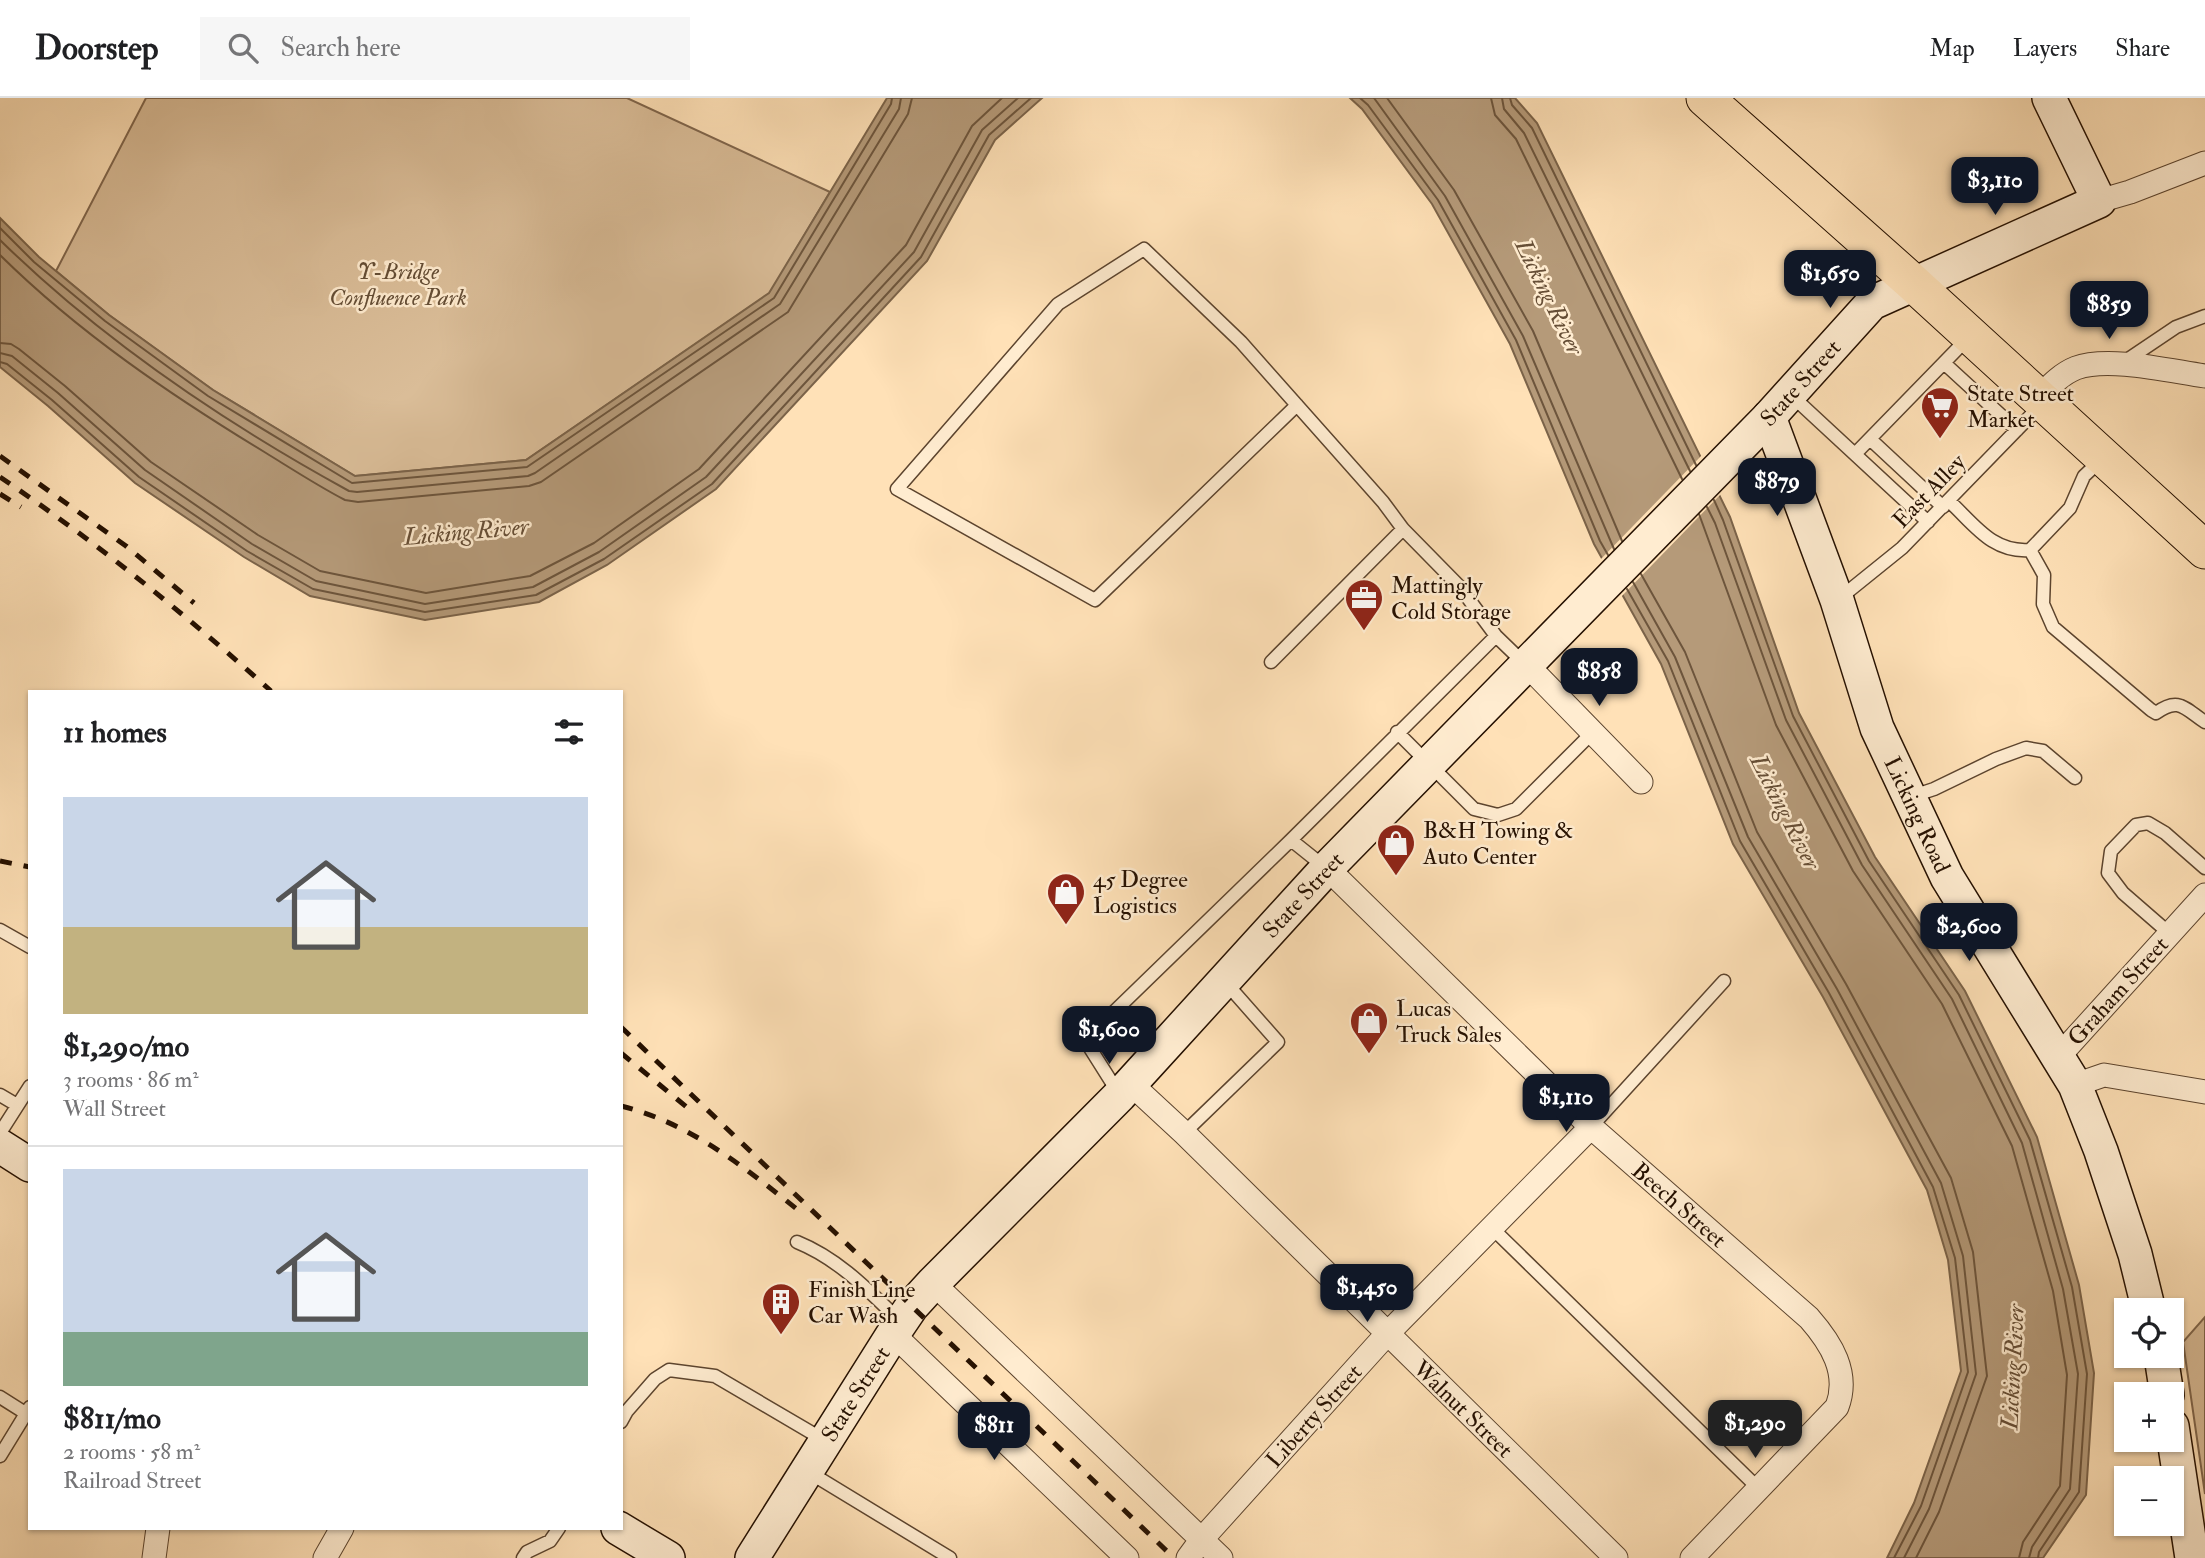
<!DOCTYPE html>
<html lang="en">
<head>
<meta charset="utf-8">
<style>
  body { margin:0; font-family:"IM FELL Double Pica",serif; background:#f6f6f6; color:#202124; height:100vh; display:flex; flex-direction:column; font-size:26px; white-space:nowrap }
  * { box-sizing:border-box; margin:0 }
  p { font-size:23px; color:#757577 }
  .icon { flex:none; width:38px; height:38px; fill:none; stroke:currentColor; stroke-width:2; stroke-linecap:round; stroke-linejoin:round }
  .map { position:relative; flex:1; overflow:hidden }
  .sheet { position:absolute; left:28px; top:592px; width:595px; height:840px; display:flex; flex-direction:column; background:#fff; border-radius:0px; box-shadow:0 2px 5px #0004 }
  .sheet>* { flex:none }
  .buttons { position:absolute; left:2114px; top:1200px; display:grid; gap:14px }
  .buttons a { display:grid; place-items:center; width:70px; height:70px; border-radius:0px; background:#fff; box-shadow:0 2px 5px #0004; font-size:35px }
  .price { position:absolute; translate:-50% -60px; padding:0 16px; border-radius:14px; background:#111827; color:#fff; font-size:23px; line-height:46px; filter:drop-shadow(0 2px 4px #0008) }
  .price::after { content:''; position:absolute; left:50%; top:42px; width:21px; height:16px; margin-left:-10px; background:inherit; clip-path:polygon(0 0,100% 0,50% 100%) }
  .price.active { background:#222; color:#fff }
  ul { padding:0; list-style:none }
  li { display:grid; align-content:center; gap:14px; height:371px; padding:0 35px }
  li+li { border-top:2px solid #e0e0e0 }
  li span { display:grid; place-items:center; height:217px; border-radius:0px; color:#555 }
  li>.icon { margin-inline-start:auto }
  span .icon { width:126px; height:126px; fill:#fffc; stroke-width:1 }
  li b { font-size:30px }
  h2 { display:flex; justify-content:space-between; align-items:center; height:84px; padding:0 35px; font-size:30px }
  header { display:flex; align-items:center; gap:42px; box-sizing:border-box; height:98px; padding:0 35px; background:#fff; border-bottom:2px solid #e0e0e0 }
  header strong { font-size:33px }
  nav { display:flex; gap:38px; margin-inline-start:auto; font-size:24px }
  .search { width:490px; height:63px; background:#f6f6f6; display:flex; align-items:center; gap:18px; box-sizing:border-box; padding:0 24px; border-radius:0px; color:#757577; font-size:26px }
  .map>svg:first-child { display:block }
  .green { fill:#dabd98; stroke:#80664c; stroke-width:2 }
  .water { fill:#b59a79; stroke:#7b6349; stroke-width:2 }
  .pier { fill:#ffe1b7 }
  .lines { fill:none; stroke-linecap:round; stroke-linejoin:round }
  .shore { stroke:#6d553c; stroke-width:2 }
  .lane-casing { stroke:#5c442e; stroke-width:15 }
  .street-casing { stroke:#5c442e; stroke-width:25 }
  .secondary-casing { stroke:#251000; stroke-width:36 }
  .primary-casing { stroke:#251000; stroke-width:39 }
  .lane { stroke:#ffecd0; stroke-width:12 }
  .street { stroke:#ffecd0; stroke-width:23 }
  .secondary { stroke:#ffecd0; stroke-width:33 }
  .primary { stroke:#ffe1b7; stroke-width:37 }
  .rail { stroke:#251000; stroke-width:5; stroke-dasharray:12 12; stroke-linecap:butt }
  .labels { text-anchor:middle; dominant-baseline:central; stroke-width:5; stroke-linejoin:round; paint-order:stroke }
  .park-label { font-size:23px; font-style:italic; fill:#644d35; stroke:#ffecd0 }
  .street-label { font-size:23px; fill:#251000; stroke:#ffecd0 }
  .poi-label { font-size:23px; fill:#251000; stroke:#ffecd0; text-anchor:start }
  .water-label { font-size:24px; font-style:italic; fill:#664e36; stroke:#ffecd0 }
</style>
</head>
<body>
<header>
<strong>Doorstep</strong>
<div class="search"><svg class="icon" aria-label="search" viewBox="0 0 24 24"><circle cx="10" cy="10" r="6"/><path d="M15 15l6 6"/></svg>Search here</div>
<nav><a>Map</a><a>Layers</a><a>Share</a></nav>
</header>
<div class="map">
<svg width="2205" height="1460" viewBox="0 0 2205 1460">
  <rect width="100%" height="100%" fill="#ffe1b7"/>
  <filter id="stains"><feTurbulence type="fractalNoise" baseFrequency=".00286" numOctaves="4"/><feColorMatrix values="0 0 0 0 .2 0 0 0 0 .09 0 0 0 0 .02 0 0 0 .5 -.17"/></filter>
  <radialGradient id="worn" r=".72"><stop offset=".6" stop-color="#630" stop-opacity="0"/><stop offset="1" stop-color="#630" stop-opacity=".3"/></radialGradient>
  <path class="green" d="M146,0h481l203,94 -60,101 -244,167 -171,16 -142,-86 -104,-75 -53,-44z
    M2205,1219v177l-22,-152z"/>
  <path class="water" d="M887,0h155l-47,42 -68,121 -211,228 -109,76 -68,37 -114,18 -115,-24 -66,-39 -109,-74 -87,-77 -48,-39v-149l39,39 70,58 104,75 142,86 171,-16 243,-167z
    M1350,0h165l22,25 193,394 69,196 76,144 90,134 72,146 42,148 15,88 -8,122 -43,63h-156l27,-55 47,-132 -13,-111 -21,-70 -104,-193 -90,-153 -72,-180 -67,-120 -84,-200 -78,-140 -70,-95z"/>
  <path class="pier" d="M1703,356l19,39 -102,105 -21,-37z"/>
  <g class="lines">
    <path class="shore" d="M1360,0l8,7 70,95 78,140 84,201 8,14
      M1374,0l71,98 78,140 91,213
      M1387,0l67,92 79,141 89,210
      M1491,0l4,17 21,24 166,340
      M1502,0l2,11 20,24 166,338
      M1510,0l2,7 20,23 164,337
      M0,130l34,34 71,59 103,75 144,87 175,-16 247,-169 117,-194 1,-6
      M0,142c101,99 225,183 349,251l8,1 171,-16 7,-3 245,-169 119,-195 2,-11
      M0,157c79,78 172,141 266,198 26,16 52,33 79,47l13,2 171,-16 12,-4 247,-170 120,-198 4,-16
      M0,245l11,1 8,5 46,37 86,76 107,73 62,36 106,22 104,-17 64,-33 105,-74 207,-224 66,-119 30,-28
      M0,255l12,3 46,37 87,77 107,74 64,37 109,23 108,-17 66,-35 107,-75 208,-225 68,-122 36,-32
      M0,264l7,2 45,36 87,77 108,74 66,38 112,23 111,-17 68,-36 108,-75 209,-227 68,-122 42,-37
      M1714,402l9,20 70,196 76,145 90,134 71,145 42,147 15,87 -8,118 -40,60 -1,6
      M1707,409l8,16 71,197 76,145 90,134 70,144 41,146 15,85 -8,115 -38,58 -3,11
      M1699,416l77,211 77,146 89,133 70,142 41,145 14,84 -7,111 -37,56 -4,16
      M1641,476l44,78 72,180 89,152 105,194 22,74 14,124 -48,136 -23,46
      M1633,484l42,75 73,180 89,152 104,194 22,73 13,118 -47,135 -25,49
      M1627,491l41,72 72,180 89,152 104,194 22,71 13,114 -47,134 -27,52"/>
    <defs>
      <path id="lane" d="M2124,264l52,-35 29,-11
        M1944,265l73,67
        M1792,298l136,126
        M1297,307l-202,195 -198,-111 161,-185 86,-55 97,93 142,160 20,27 56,57 37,50
        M1870,341l73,68
        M1855,356l112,-115
        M1949,403c25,23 43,52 81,49l40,-42 14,-32 17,-16
        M2030,452l14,25 -1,29 10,23 98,83 5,3c23,-17 29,-4 49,9
        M1840,500l62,-50 139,-143
        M1271,564l132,-133
        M1397,634l77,77 24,6 18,-6 77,-77
        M1910,699l24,-8 62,-30 30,-11 17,3 32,27
        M1291,742l35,28
        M0,832l30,17
        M2169,835l-46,-40 -15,-20 3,-22 25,-26 12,-2 17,10 40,35
        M1119,996l-34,-54 206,-200 205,-204 30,29
        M0,997l17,10
        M1591,1029l133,-146
        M0,1035l30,-47
        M1184,1035l94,-91 -52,-59
        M1492,1130l266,260
        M797,1144c42,17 72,49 104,80
        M0,1299l30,19
        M621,1324l6,-11 28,-32 14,-9 46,6 109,64
        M0,1358l30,-49
        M807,1373l143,87
        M523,1460l4,-6 23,-11 9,-13"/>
      <path id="street" d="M2099,103l31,-9 75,-29
        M2038,300c12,-12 23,-24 38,-30 32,-12 94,3 129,8
        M1527,567l114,117
        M1327,770l264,259 218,191c22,25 41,55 28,89l-145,151
        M2059,958l146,-161
        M1130,985l54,50 432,425
        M2075,987l29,-10 101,17
        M933,1185l288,275
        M893,1236l234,224
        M154,1460l4,-30
        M325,1460l17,-30
        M1188,1460l14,-19 185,-205 204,-207"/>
      <g id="secondary">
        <path id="s1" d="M1769,319l68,183 40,128 70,149 128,208 26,66 34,103 14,57"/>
        <path d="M0,1048l30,19"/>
        <path d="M2161,1258l6,39"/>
        <path d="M2172,1328l20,132"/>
        <path d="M618,1430l50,30"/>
        <path id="s2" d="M752,1460l141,-224 19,-28 21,-23 187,-188 207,-227 442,-451 103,-114 227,-102 -50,-103"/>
      </g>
      <path id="primary" d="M1705,0l208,185 292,267"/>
    </defs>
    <use href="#lane" class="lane-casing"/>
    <use href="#street" class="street-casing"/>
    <use href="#secondary" class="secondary-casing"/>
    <use href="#primary" class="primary-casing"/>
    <use href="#lane" class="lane"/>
    <use href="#street" class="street"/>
    <use href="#secondary" class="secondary"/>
    <use href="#primary" class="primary"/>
    <path class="rail" d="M0,358l126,90 68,57
      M0,379c96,65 185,137 271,214
      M0,396l21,13
      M0,763l30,6
      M621,929l553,531
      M621,955l68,56
      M621,1008c69,17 123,61 177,104"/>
  </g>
  <defs>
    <symbol id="supermarket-pin" viewBox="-11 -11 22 30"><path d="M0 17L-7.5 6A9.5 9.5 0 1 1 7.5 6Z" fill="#8f2418" stroke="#ffecd0"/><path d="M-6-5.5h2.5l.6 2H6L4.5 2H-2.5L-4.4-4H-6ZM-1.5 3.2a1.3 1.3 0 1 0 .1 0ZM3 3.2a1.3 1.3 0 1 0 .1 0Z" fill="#fff"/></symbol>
    <symbol id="office-pin" viewBox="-11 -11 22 30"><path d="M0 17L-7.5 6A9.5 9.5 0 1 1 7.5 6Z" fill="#8f2418" stroke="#ffecd0"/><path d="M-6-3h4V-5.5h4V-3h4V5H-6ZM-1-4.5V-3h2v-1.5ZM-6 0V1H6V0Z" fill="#fff"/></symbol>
    <symbol id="shop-pin" viewBox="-11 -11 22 30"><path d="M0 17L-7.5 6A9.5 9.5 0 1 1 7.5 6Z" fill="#8f2418" stroke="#ffecd0"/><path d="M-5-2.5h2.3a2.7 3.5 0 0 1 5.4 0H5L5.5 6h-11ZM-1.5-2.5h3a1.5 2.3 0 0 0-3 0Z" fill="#fff"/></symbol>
    <symbol id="building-pin" viewBox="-11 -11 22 30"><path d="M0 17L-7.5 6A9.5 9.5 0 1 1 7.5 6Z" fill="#8f2418" stroke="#ffecd0"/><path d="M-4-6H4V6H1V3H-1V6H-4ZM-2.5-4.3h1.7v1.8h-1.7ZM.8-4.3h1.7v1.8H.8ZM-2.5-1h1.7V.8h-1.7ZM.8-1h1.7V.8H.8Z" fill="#fff"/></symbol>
  </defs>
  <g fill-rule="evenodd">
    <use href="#supermarket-pin" x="1918" y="286" width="44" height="60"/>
    <use href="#office-pin" x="1342" y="478" width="44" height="60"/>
    <use href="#shop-pin" x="1374" y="723" width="44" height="60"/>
    <use href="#shop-pin" x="1044" y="772" width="44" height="60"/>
    <use href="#shop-pin" x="1347" y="901" width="44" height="60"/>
    <use href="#building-pin" x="759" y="1182" width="44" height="60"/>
  </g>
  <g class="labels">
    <g class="park-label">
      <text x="398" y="173">Y-Bridge<tspan x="398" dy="26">Confluence Park</tspan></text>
    </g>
    <g class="street-label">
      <text stroke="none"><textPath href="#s2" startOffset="1580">State Street</textPath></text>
      <text transform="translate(1929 393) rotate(-46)">East Alley</text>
      <text stroke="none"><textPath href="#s1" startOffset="425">Licking Road</textPath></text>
      <text stroke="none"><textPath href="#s2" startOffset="866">State Street</textPath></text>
      <text transform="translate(2118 893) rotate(-48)">Graham Street</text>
      <text transform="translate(1679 1107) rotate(41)">Beech Street</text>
      <text stroke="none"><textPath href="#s2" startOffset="194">State Street</textPath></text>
      <text transform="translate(1463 1311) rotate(44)">Walnut Street</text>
      <text transform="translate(1314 1318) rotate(-48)">Liberty Street</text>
    </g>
    <g class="poi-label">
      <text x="1967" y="295">State Street<tspan x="1967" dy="26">Market</tspan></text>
      <text x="1391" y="487">Mattingly<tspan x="1391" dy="26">Cold Storage</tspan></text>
      <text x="1423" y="732">B&amp;H Towing &amp;<tspan x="1423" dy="26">Auto Center</tspan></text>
      <text x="1093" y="781">45 Degree<tspan x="1093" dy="26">Logistics</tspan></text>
      <text x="1396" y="910">Lucas<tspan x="1396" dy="26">Truck Sales</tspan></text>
      <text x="808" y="1191">Finish Line<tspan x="808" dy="26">Car Wash</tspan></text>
    </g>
    <g class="water-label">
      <text transform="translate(1549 199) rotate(64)">Licking River</text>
      <text transform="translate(466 434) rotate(-5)">Licking River</text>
      <text transform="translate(1785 714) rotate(63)">Licking River</text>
      <text transform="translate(2013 1269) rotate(-87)">Licking River</text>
    </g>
  </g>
  <rect width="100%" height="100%" filter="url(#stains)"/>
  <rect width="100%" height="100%" fill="url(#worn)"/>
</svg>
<div class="buttons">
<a><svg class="icon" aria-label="locate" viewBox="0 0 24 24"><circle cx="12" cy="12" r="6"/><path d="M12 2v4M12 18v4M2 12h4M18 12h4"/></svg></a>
<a>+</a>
<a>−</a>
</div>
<b class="price" style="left:1995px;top:119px">$3,110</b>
<b class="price" style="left:1830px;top:212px">$1,650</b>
<b class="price" style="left:2109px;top:243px">$859</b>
<b class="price" style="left:1777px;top:420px">$879</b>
<b class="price" style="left:1599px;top:610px">$858</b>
<b class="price" style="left:1969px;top:865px">$2,600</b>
<b class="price" style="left:1109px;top:968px">$1,600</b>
<b class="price" style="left:1566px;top:1036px">$1,110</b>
<b class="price" style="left:1367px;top:1226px">$1,450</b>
<b class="price active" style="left:1755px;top:1362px">$1,290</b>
<b class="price" style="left:994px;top:1364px">$811</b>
<section class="sheet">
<h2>11 homes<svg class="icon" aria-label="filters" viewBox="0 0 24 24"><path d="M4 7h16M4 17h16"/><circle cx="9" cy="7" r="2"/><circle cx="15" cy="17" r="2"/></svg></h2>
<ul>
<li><span style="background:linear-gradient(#c9d6e8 60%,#c2b280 0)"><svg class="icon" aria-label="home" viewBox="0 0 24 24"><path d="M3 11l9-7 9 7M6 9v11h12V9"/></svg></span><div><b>$1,290/mo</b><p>3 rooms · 86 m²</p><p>Wall Street</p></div></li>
<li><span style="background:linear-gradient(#c9d6e8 75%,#7fa58c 0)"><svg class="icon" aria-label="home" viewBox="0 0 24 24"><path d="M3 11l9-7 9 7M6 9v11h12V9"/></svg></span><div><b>$811/mo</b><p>2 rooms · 58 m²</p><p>Railroad Street</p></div></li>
</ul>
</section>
</div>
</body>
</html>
